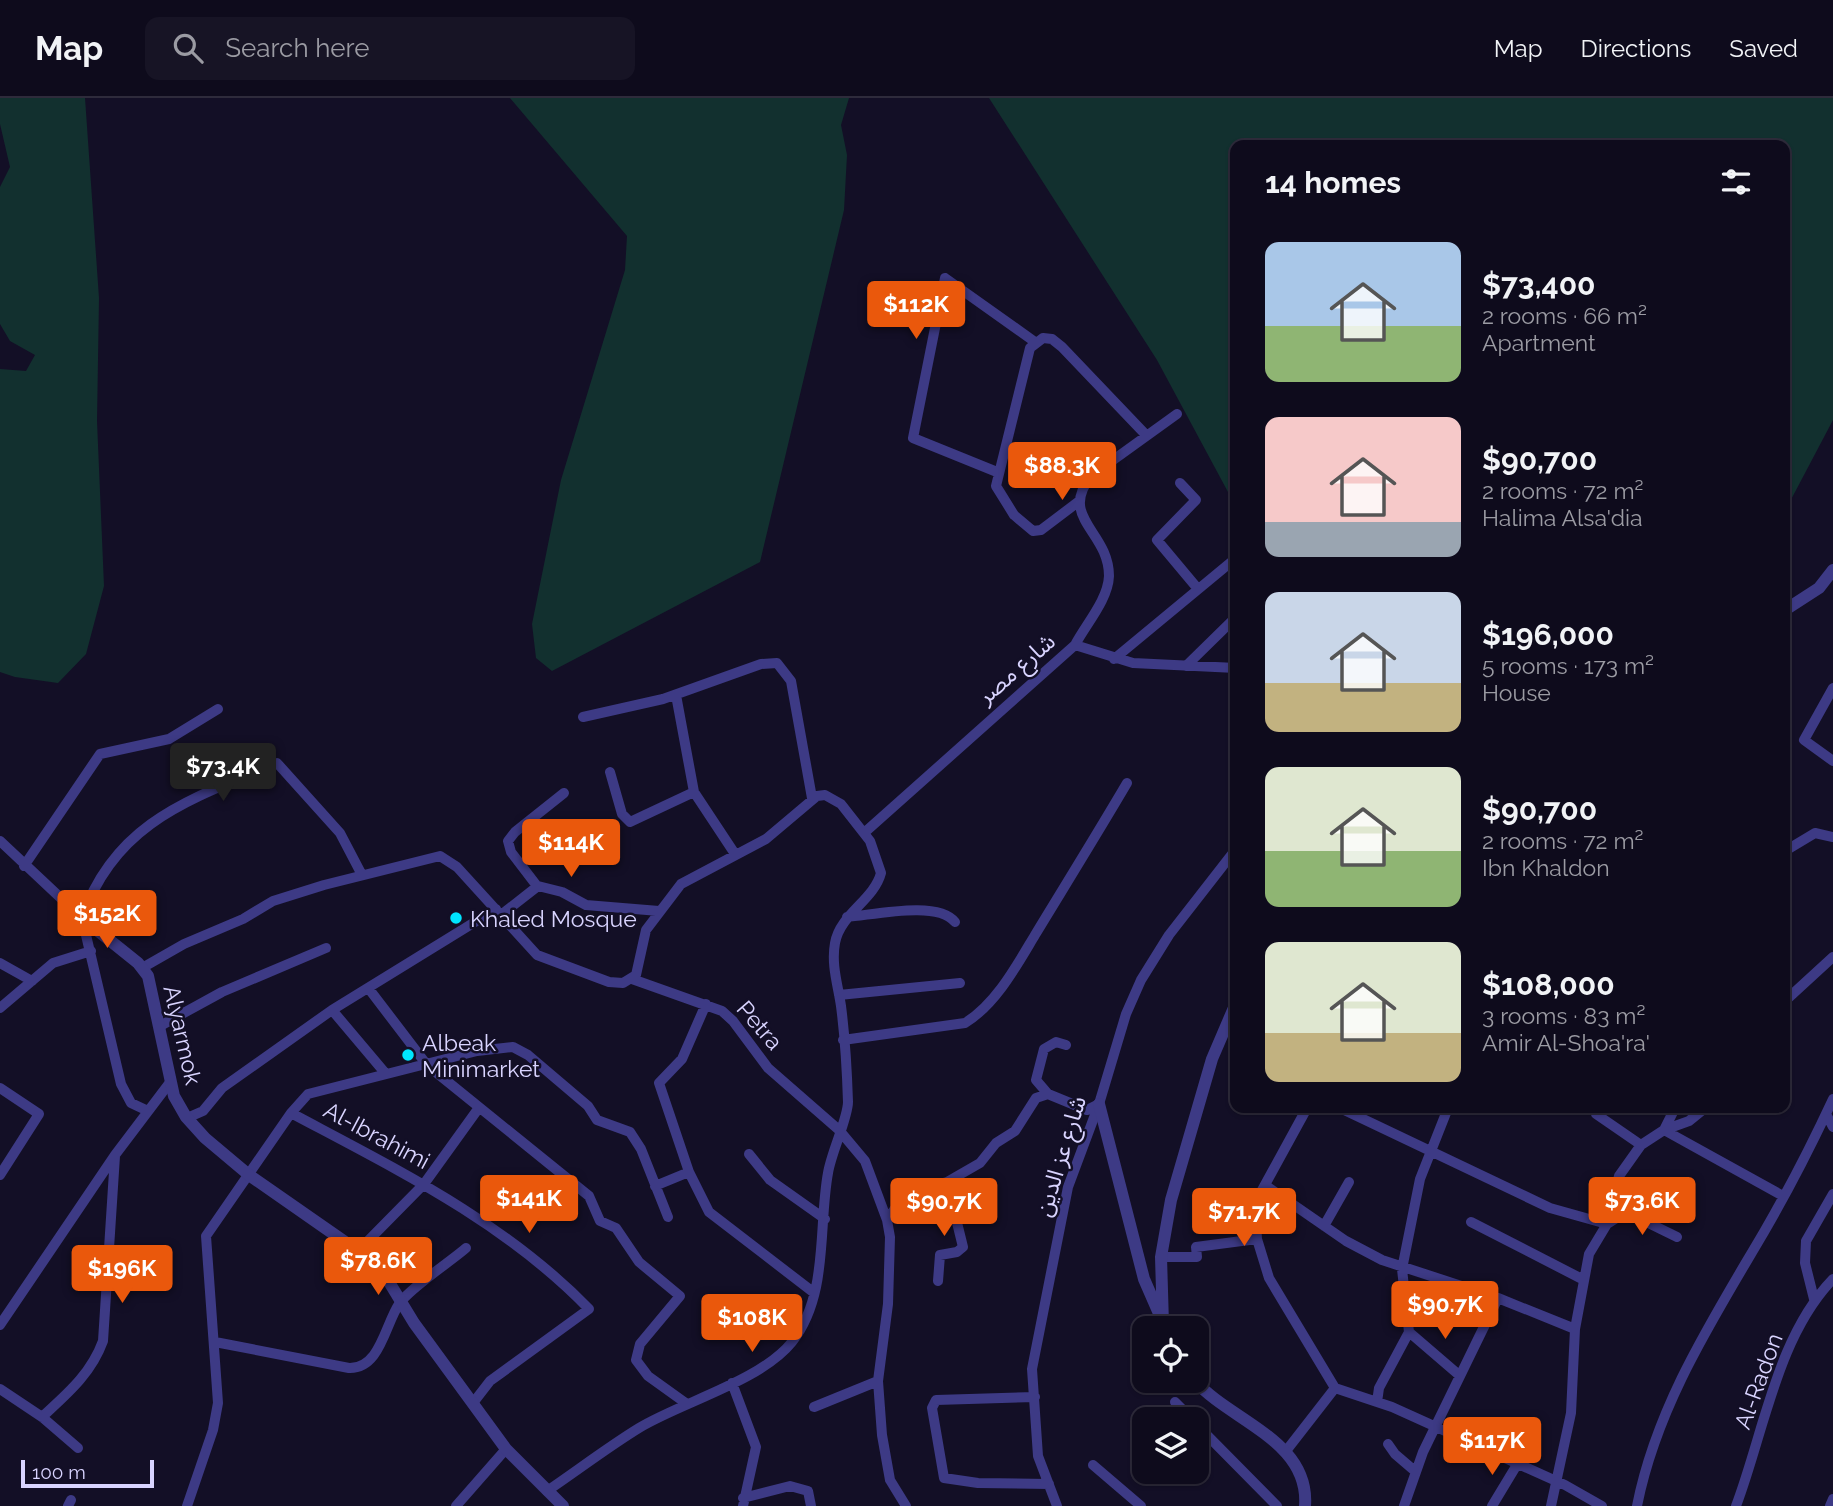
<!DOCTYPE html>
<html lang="en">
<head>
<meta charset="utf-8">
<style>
  body { margin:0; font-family:Raleway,"Noto Sans Arabic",sans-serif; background:#171425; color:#f1f3f6; height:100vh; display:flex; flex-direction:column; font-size:26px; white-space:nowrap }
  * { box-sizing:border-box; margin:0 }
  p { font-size:23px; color:#9b9ba3 }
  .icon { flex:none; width:38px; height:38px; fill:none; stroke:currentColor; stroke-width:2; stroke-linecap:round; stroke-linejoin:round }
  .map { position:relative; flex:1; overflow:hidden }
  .side { position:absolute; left:1230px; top:42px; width:560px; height:973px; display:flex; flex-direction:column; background:#0e0b1c; border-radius:14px; box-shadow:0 2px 5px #0004,0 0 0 2px #2e2b3b }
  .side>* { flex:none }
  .buttons { position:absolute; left:1132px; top:1218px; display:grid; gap:14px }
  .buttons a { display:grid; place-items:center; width:77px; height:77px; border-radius:14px; background:#0e0b1c; box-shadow:0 2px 5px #0004,0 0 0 2px #2e2b3b; font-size:35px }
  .scale { position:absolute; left:21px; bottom:18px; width:133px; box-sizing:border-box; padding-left:7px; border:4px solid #d9d4ff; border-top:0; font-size:19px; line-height:24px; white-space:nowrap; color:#d9d4ff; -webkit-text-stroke:5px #130f26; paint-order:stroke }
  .price { position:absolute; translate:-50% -60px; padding:0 16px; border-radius:7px; background:#ea580c; color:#fff; font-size:23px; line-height:46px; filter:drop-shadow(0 2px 4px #0008) }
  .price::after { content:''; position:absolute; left:50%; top:42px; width:21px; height:16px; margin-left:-10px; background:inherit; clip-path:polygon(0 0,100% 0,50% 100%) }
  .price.selected { background:#222; color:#fff }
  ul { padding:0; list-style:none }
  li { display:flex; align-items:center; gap:21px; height:175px; padding:0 35px }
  li span { display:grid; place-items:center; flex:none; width:196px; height:140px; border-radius:14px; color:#555 }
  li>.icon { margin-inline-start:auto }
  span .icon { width:84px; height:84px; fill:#fffc; stroke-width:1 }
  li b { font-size:30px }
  h2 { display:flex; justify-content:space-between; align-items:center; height:84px; padding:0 35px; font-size:30px }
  header { display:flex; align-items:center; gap:42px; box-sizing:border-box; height:98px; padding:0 35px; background:#0e0b1c; border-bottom:2px solid #2e2b3b }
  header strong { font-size:33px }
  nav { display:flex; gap:38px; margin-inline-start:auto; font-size:24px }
  .search { width:490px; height:63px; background:#171425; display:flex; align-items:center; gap:18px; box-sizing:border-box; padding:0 24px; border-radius:14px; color:#9b9ba3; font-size:26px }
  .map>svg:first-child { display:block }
  .green { fill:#12302f }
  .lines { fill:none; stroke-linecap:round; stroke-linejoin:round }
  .minor { stroke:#3d3a85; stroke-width:10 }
  .tertiary { stroke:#3d3a85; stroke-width:12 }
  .poi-dot { fill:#00e5ff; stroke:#130f26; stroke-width:2.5 }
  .labels { text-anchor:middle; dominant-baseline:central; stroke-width:5; stroke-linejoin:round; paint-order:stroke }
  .street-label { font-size:23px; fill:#d9d4ff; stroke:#130f26 }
  .poi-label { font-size:23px; fill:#d9d4ff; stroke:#130f26; text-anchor:start }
</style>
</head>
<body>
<header>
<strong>Map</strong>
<div class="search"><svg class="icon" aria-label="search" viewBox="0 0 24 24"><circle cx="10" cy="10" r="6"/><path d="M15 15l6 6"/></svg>Search here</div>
<nav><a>Map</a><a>Directions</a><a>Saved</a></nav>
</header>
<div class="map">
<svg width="1833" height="1408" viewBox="0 0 1833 1408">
  <rect width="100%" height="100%" fill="#130f26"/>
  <path class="green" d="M0,0h85l14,200 -2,123 7,165 -18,68 -28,29 -43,-6 -15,-5v-303l26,2 9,-16 -25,-14 -10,-17v-137l10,-20 -10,-43z
    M510,0h339l-8,27 6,30 -3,55 -84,352 -208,109 -16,-13 -4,-34 29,-144 64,-210 2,-34z
    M989,0h844v322l-48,91v-366h-549l-1,360 -78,-145z"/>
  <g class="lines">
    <path class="minor" d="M997,374l-84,-34 32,-160 90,64
      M1180,385l16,17 -39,40 41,49
      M1078,404l-37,28 -8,1 -19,-16 -18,-29 34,-138 13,-10 9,1 10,8 84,88
      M1075,547c11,-21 33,-45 34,-69 0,-45 -51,-58 -18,-100l86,-62
      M1114,561l122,-101
      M1186,568l50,-49
      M1833,590l-29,52 29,21
      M676,597l18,97 41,62
      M583,619l80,-18 98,-35 16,-1 14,18 21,117
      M610,674l12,42 8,8 64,-30
      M864,735l211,-188 58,18 103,5
      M0,743l82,77 39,166 10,19 17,8
      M1785,753l30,-18 18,4
      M24,768l76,-112 69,-15 49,-30
      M537,788l-26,-34 -3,-11 7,-9 49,-39
      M501,817l37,-29 24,6 24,13 73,6
      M847,819c26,-2 91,-17 108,5
      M82,820c33,-96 109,-119 195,-155l63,70 22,42
      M0,865l32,18
      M142,870l42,-24 59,-25 30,-18 51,-16 116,-29 17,11 80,88 72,27 14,1 13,-8 10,-45 35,-46 85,-45 51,-43 8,-1 16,9 29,37 11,32c-7,27 -41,41 -46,70 -4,22 3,42 6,63 4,31 6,64 7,96 0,16 -17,51 -20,71 -10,54 1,122 -36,169 -31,39 -110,60 -153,86 -31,19 -61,42 -92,63
      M632,881l90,32 11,10 35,47 71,62 26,31 22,59 3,17 -2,67 -10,77 4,54 8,45 16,26
      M369,891l58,76 162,131 11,25 16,7 23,34 41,34 -40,48 -4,16 12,16 39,28
      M839,897l121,-12
      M1785,903l48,-44
      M706,906l-24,55 -23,24 30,89 20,40 104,80
      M0,910l53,-45 38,-12
      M332,912l54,64
      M160,928l62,-34 104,-44
      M843,942l122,-17c31,-19 52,-58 70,-88 31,-51 62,-101 92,-152
      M0,990l39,26 -39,61
      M1048,996l-12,-14 8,-31 12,-7 10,3
      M1307,1010l-52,95 2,36 12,39 66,110
      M1340,1010l210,100 57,16 19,-12 51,25
      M291,1015c105,56 214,109 298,196l-99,72 -17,22
      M1596,1016l45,31
      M1826,1016l7,13
      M187,1020l16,-7 19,-23 110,-78 164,-101
      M1664,1032l119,66
      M1664,1032l25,-9 16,-13
      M749,1056l21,26 55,39
      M1265,1087l81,56 36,19 116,38 77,31
      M655,1088l34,-14
      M1626,1114l21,-22
      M887,1122l19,-27 41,-11 33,-19 16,-20 19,-12 21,-33 12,-4 39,16 12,-6
      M1471,1124l113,58
      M1324,1128l25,-44
      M358,1153l66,-67 54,-75
      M1161,1159h36l-1,-10 61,-8
      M938,1183l2,-26 17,-3 6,-5 -16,-65
      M1814,1201l-9,-36 1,-22 27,-47
      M0,1227l115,-170 56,-74
      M1409,1234l50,43
      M215,1244l134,26c31,1 36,-43 50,-64 11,-16 51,-42 67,-56
      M732,1285l24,64 -13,59
      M0,1291l42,28 36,31
      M1035,1299l-99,3 -4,8 12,70 34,5 71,1
      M1175,1304l17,17
      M1377,1304l2,-14 30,-56 -7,-63 18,-90 28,-71
      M814,1309l64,-26
      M42,1319c25,-23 49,-43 61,-76l12,-185
      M1197,1327l80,81
      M1388,1346l7,10 21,18
      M1286,1353l49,-63 57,19 173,78 37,21
      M1093,1367l48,41
      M743,1400l47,-12 18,5 3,15
      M68,1408l3,-6
      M187,1408l26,-76 5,-27 -12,-167 85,-123 17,-19 169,-43 36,-4 15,8 60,51 9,14 33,12 11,17 27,68
      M456,1408l50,-57
      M1057,1408l-19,-50 -6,-87 36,-182 31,-83 27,-90 15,-34 28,-45 67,-86
      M1404,1408l19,-54 75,-154
      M1492,1408l26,-43
      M1551,1408l20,-93 4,-84 14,-75 18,-30 12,-48 22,-31 23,-15 11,-22
      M1637,1408c20,-101 76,-187 127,-274 25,-43 48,-88 69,-133
      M1736,1408c28,-74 41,-169 97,-227
      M1830,1408l3,-7"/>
    <path class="tertiary" d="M1785,512l34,-22 14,-18
      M82,820l56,45 10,13 26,120 12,21 19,21 44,37 109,76 28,26 28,46 92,126 57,57
      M1099,1006l45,175 17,39
      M1163,1226l-2,-67 10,-57 41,-141 24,-56
      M1195,1283c36,40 115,60 110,125"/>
  </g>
  <g class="poi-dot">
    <circle cx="456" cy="820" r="7"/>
    <circle cx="408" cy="957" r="7"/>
  </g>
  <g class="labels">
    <g class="street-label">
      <text transform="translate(1016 570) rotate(-41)">شارع مصر</text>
      <text transform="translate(760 927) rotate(49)">Petra</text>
      <text transform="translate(183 937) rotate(77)">Alyarmok</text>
      <text transform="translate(377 1037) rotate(28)">Al-Ibrahimi</text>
      <text transform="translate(1060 1058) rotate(-73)">شارع عز الدين</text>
      <text transform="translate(1758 1283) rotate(-70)">Al-Radon</text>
    </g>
    <g class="poi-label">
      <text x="470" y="820">Khaled Mosque</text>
      <text x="422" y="944">Albeak<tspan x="422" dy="26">Minimarket</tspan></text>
    </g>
  </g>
</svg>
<div class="buttons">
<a><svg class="icon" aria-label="locate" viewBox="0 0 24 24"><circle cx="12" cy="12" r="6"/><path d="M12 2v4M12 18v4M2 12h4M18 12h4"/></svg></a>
<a><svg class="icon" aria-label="layers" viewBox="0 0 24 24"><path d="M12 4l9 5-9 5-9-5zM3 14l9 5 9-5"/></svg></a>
</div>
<div class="scale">100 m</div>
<b class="price" style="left:916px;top:243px">$112K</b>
<b class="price" style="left:1062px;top:404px">$88.3K</b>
<b class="price selected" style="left:223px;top:705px">$73.4K</b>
<b class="price" style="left:571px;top:781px">$114K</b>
<b class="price" style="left:107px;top:852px">$152K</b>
<b class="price" style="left:529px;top:1137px">$141K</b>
<b class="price" style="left:1642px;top:1139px">$73.6K</b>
<b class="price" style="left:944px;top:1140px">$90.7K</b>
<b class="price" style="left:1244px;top:1150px">$71.7K</b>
<b class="price" style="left:378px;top:1199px">$78.6K</b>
<b class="price" style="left:122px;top:1207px">$196K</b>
<b class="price" style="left:1445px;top:1243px">$90.7K</b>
<b class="price" style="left:752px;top:1256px">$108K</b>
<b class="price" style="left:1492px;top:1379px">$117K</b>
<section class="side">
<h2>14 homes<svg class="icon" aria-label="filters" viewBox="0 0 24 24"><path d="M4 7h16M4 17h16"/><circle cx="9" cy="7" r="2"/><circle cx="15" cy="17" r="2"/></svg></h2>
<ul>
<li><span style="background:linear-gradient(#a9c7e8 60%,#8fb573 0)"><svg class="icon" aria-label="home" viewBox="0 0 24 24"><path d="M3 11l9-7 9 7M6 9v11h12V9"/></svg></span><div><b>$73,400</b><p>2 rooms · 66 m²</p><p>Apartment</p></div></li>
<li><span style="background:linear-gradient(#f6c9c9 75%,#9aa5b1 0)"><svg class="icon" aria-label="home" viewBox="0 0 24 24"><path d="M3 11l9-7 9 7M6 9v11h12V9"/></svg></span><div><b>$90,700</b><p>2 rooms · 72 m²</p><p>Halima Alsa'dia</p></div></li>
<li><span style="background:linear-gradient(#c9d6e8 65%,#c2b280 0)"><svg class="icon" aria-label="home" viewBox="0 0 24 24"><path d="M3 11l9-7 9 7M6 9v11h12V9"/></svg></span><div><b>$196,000</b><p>5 rooms · 173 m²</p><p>House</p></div></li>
<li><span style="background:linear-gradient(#dfe7d0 60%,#8fb573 0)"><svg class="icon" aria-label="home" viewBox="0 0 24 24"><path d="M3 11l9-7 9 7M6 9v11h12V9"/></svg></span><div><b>$90,700</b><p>2 rooms · 72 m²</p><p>Ibn Khaldon</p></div></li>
<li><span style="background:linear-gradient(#dfe7d0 65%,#c2b280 0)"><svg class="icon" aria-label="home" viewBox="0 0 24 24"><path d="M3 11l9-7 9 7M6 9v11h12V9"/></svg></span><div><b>$108,000</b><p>3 rooms · 83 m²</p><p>Amir Al-Shoa'ra'</p></div></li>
</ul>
</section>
</div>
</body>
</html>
